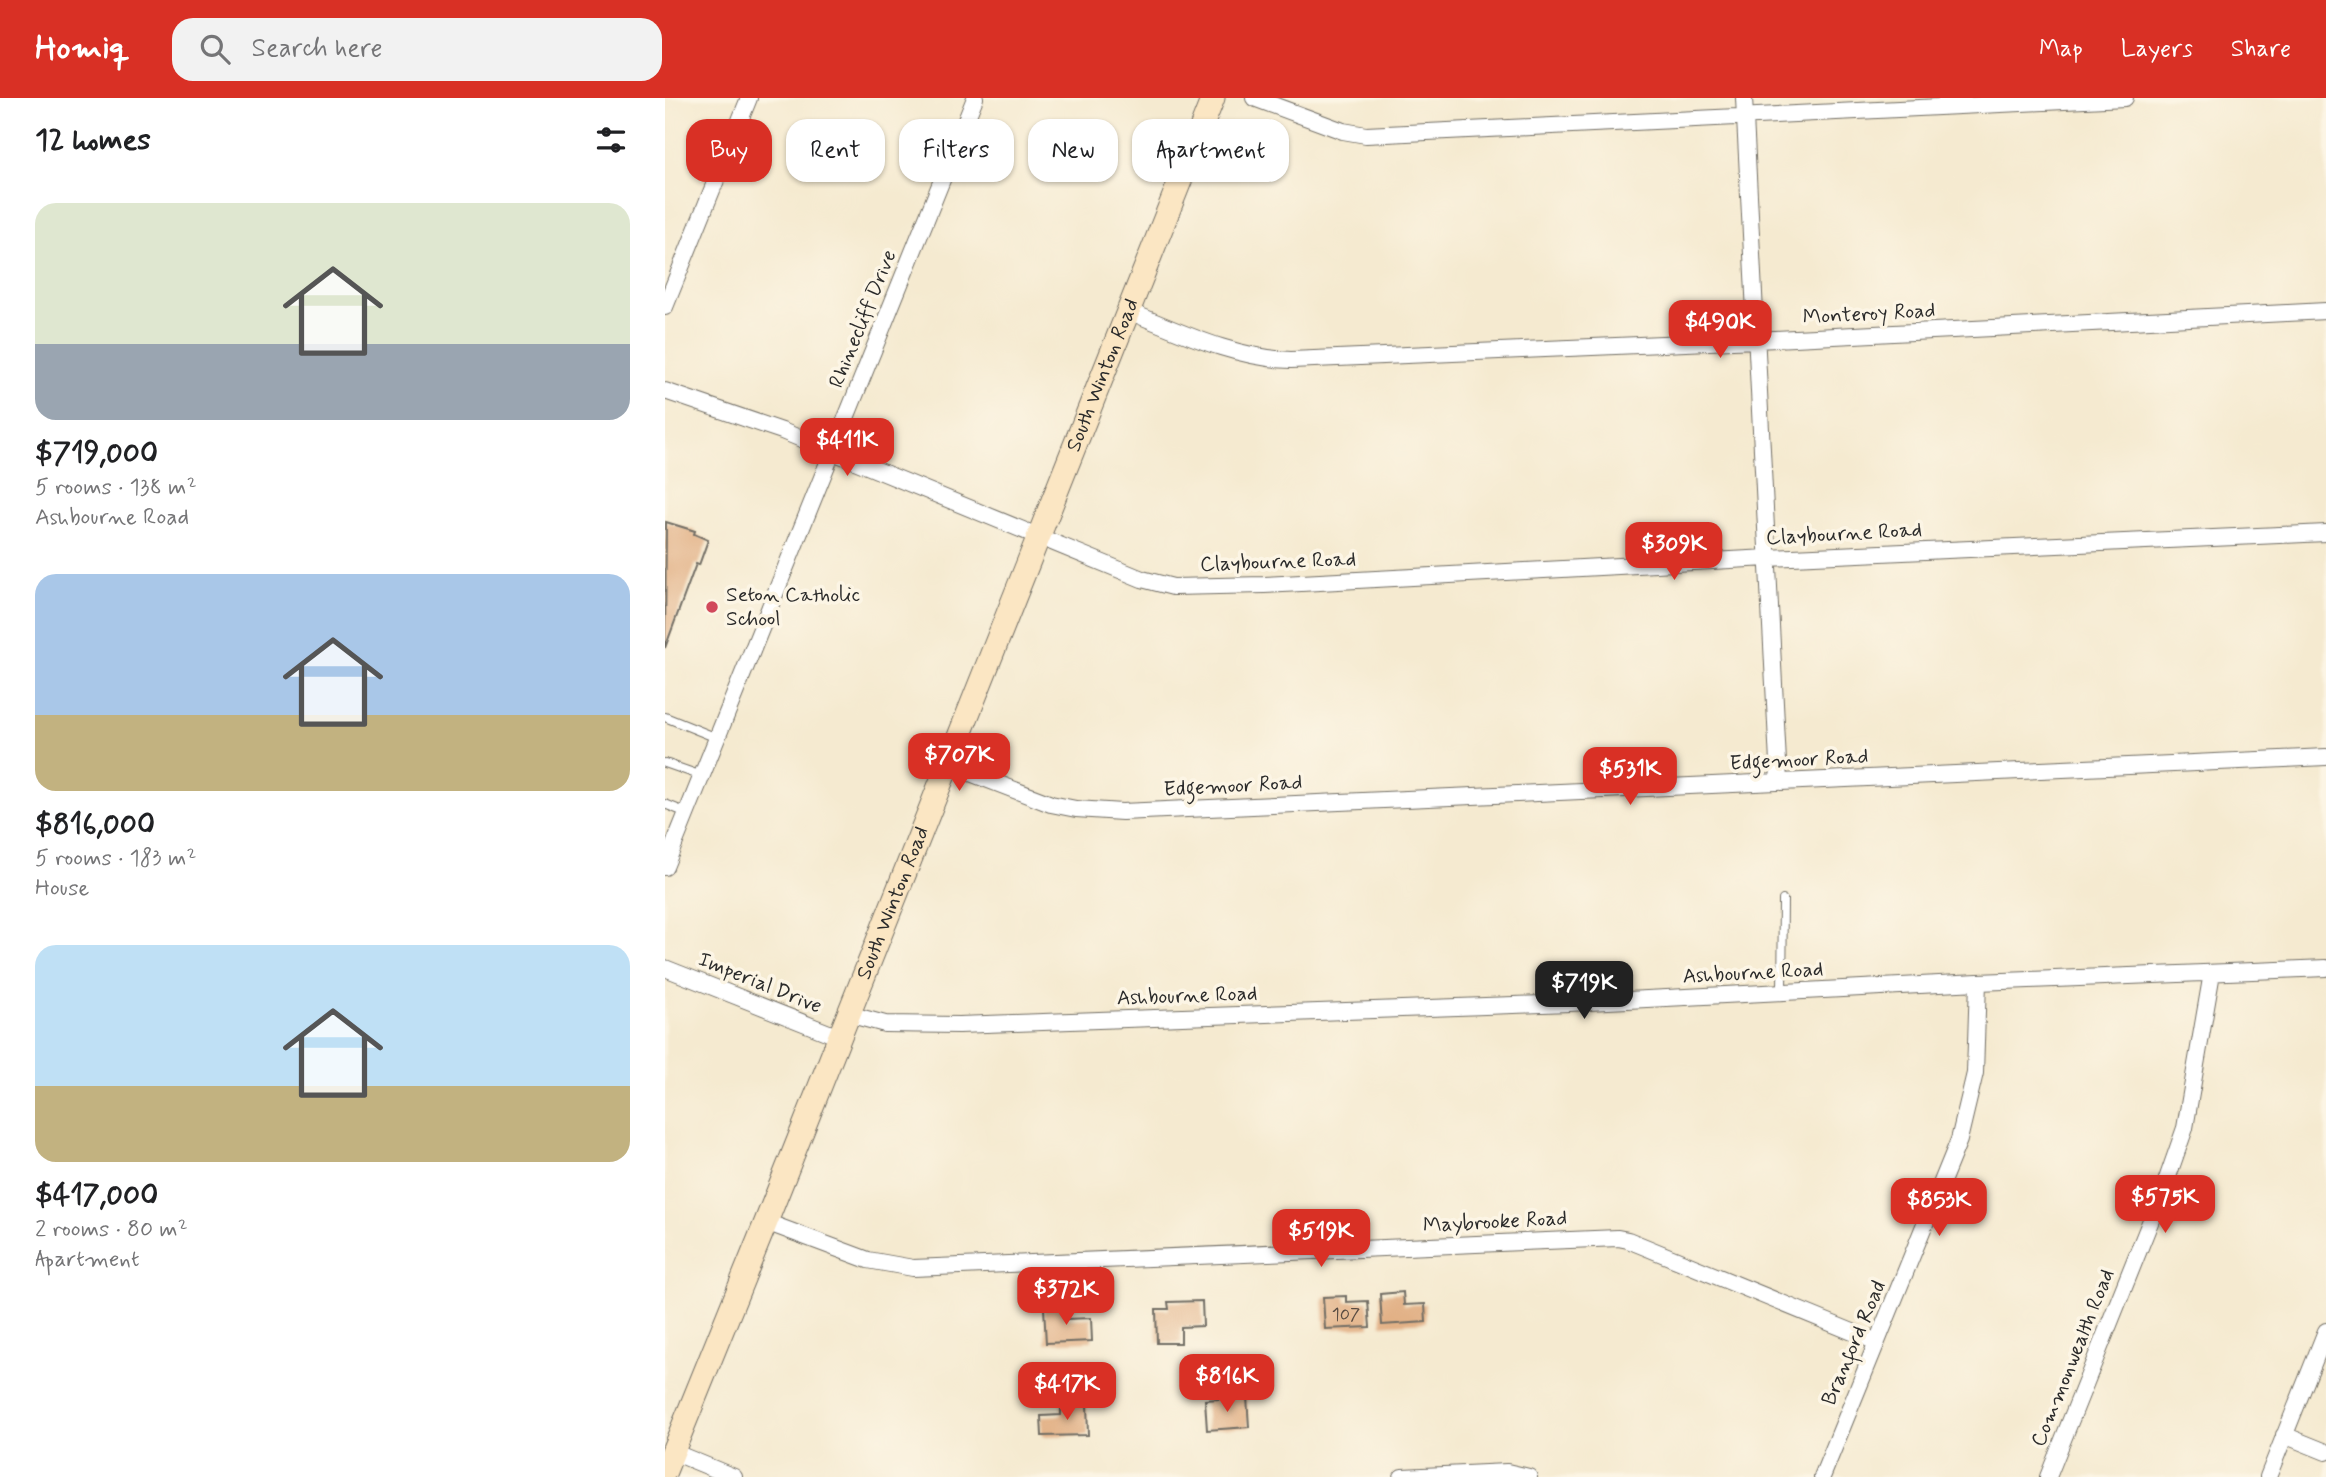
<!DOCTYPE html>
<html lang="en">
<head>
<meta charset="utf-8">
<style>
  body { margin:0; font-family:Mynerve,sans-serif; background:#f2f2f2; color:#202124; height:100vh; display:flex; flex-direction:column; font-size:26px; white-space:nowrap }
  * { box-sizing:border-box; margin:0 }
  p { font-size:23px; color:#757577 }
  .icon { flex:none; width:38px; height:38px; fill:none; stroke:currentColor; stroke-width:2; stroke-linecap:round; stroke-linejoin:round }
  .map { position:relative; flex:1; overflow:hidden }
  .drawer { display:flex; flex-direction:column; background:#fff; width:665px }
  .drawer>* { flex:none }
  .banner { position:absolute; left:21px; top:21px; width:665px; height:63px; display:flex; gap:14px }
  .price { position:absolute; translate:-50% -60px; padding:0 16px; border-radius:14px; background:#d93025; color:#fff; font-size:23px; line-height:46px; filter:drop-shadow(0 2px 4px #0008) }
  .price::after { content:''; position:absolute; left:50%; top:42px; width:21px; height:16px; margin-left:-10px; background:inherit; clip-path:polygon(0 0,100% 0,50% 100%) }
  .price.on { background:#222; color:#fff }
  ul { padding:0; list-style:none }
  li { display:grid; align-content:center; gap:14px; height:371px; padding:0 35px }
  li span { display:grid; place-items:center; height:217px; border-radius:21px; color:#555 }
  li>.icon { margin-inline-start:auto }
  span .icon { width:126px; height:126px; fill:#fffc; stroke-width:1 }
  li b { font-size:30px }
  h2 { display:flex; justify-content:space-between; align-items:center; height:84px; padding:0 35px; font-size:30px }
  .pill { padding:0 24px; border-radius:21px; background:#fff; box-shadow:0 2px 5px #0004; font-size:24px; line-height:63px }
  .pill.on { background:#d93025; color:#fff }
  header { display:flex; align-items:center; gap:42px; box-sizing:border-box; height:98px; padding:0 35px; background:#d93025; color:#fff }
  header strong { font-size:33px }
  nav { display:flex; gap:38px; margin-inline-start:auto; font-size:24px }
  .search { width:490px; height:63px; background:#f2f2f2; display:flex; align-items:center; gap:18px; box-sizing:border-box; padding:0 24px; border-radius:21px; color:#757577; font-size:26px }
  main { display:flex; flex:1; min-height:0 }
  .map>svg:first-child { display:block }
  .building { fill:#e2b186 }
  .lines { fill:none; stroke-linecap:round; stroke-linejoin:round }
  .lane-casing { stroke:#726e65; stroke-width:10 }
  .street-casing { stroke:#726e65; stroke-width:18 }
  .secondary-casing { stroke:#726e65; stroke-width:25 }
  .lane { stroke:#fff; stroke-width:8 }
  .street { stroke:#fff; stroke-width:16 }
  .secondary { stroke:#fbe6c3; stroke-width:23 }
  .poi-dot { fill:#d1495b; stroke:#fcf5e5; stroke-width:2.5 }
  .labels { text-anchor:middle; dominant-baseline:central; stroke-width:7; stroke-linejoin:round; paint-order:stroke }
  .number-label { font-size:18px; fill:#594c42 }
  .street-label { font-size:21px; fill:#2b2b2b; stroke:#fcf5e5 }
  .poi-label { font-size:21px; fill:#2b2b2b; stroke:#fcf5e5; text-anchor:start }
</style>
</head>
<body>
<header>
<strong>Homiq</strong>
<div class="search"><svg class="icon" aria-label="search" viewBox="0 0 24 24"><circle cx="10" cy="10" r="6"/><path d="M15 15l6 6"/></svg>Search here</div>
<nav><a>Map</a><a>Layers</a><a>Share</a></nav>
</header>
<main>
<section class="drawer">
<h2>12 homes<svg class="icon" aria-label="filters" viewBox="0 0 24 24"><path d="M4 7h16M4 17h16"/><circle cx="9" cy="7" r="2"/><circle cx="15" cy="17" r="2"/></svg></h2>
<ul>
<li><span style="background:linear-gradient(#dfe7d0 65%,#9aa5b1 0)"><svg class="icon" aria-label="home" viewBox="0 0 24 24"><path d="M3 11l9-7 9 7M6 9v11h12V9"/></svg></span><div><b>$719,000</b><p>5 rooms · 138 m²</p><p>Ashbourne Road</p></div></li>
<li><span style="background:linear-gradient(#a9c7e8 65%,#c2b280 0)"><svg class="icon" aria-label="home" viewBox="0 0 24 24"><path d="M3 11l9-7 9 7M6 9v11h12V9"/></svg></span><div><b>$816,000</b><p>5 rooms · 183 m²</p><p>House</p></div></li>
<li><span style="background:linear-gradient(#bfe0f5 65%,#c2b280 0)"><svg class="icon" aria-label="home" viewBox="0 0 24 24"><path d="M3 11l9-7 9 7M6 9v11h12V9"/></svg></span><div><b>$417,000</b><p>2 rooms · 80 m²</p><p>Apartment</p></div></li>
</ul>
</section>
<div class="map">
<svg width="1661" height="1379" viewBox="0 0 1661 1379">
  <rect width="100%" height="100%" fill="#fcf5e5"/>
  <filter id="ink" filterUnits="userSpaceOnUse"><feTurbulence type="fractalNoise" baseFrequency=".0143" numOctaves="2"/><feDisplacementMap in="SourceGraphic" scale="14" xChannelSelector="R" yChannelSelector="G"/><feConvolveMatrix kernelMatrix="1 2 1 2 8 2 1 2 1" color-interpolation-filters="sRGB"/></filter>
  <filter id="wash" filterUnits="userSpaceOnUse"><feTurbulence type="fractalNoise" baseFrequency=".00686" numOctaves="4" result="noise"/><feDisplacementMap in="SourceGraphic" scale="28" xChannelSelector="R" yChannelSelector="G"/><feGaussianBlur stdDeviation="1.57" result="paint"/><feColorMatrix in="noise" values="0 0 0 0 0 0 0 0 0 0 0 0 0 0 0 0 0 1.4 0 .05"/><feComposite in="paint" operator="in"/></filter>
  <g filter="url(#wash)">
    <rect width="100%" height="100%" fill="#f5ead0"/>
    <g id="blocks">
      <path class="building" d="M1,424l29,9 -1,3 14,6 -9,25 -3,-1 -31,84z
        M738,1194l1,13 21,-1 1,18 -44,3 -2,-31z
        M681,1198v6l22,-1 2,26 -45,2 -2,-32z
        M537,1203l1,25 -22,1v16h-24l-1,-34h13l-1,-7z
        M401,1209v12l25,-1 1,23 -46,2 -2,-35z
        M582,1299l2,30 -42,3 -2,-30z
        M422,1306l1,31 -46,1 -1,-20 20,-1v-10z"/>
    </g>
  </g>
  <g filter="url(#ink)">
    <use href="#blocks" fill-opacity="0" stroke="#726e65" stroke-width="2"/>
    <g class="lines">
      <defs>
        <path id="lane" d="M0,619l52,21
          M0,665l37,13
          M0,706l22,9
          M1117,894l1,-92"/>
        <path id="street" d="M589,0l89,33 23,4 759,-37
          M1079,0l35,684
          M0,209l84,-209
          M463,213c53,21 105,47 163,49l465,-20 570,-29
          M0,293l117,40 360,148 31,8 91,-2 504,-27 558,-25
          M282,666l104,40 25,5 46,3 1204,-55
          M0,769l310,-769
          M0,870l174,69
          M183,916l37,10 74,1 610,-22 409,-21 348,-14
          M101,1124l102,38 45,8 705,-30 10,2 249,102
          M1619,1337l42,17
          M8,1354l61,25
          M737,1379l105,-5 22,5
          M1157,1379l137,-337 16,-67 3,-91
          M1383,1379l117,-292 20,-57 27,-155
          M1603,1379l58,-146"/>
        <g id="secondary">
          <path id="s1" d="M0,1373l101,-249 447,-1124"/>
        </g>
      </defs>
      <use href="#lane" class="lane-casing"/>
      <use href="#street" class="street-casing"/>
      <use href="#secondary" class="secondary-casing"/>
      <use href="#lane" class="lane"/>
      <use href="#street" class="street"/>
      <use href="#secondary" class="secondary"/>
    </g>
  </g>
  <circle class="poi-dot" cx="47" cy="509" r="7"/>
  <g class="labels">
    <g class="number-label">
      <text x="681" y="1217">107</text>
    </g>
    <g class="street-label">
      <text transform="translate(1204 216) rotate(-3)">Monteroy Road</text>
      <text transform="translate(198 221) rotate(-68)">Rhinecliff Drive</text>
      <text stroke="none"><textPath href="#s1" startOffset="1180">South Winton Road</textPath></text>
      <text transform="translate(1179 436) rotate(-3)">Claybourne Road</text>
      <text transform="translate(613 464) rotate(-2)">Claybourne Road</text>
      <text transform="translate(1134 662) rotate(-3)">Edgemoor Road</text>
      <text transform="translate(568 688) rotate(-3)">Edgemoor Road</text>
      <text stroke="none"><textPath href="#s1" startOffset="612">South Winton Road</textPath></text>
      <text transform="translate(1088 875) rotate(-3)">Ashbourne Road</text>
      <text transform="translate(95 885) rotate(22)">Imperial Drive</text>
      <text transform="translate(522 898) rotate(-2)">Ashbourne Road</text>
      <text transform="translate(830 1124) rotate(-3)">Maybrooke Road</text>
      <text transform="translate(1189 1245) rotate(-67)">Branford Road</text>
      <text transform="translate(1408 1260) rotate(-68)">Commonwealth Road</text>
    </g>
    <g class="poi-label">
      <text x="61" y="497">Seton Catholic<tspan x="61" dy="24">School</tspan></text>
    </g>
  </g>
</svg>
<b class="price" style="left:1055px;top:262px">$490K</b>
<b class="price" style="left:182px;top:380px">$411K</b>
<b class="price" style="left:1009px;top:484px">$309K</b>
<b class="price" style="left:294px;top:695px">$707K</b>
<b class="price" style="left:965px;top:709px">$531K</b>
<b class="price on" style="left:919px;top:923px">$719K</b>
<b class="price" style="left:1500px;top:1137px">$575K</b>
<b class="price" style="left:1274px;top:1140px">$853K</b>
<b class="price" style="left:656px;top:1171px">$519K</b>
<b class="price" style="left:401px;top:1229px">$372K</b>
<b class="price" style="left:562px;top:1316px">$816K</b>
<b class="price" style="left:402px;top:1324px">$417K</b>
<div class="banner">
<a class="pill on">Buy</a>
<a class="pill">Rent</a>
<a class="pill">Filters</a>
<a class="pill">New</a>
<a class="pill">Apartment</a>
</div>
</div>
</main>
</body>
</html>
